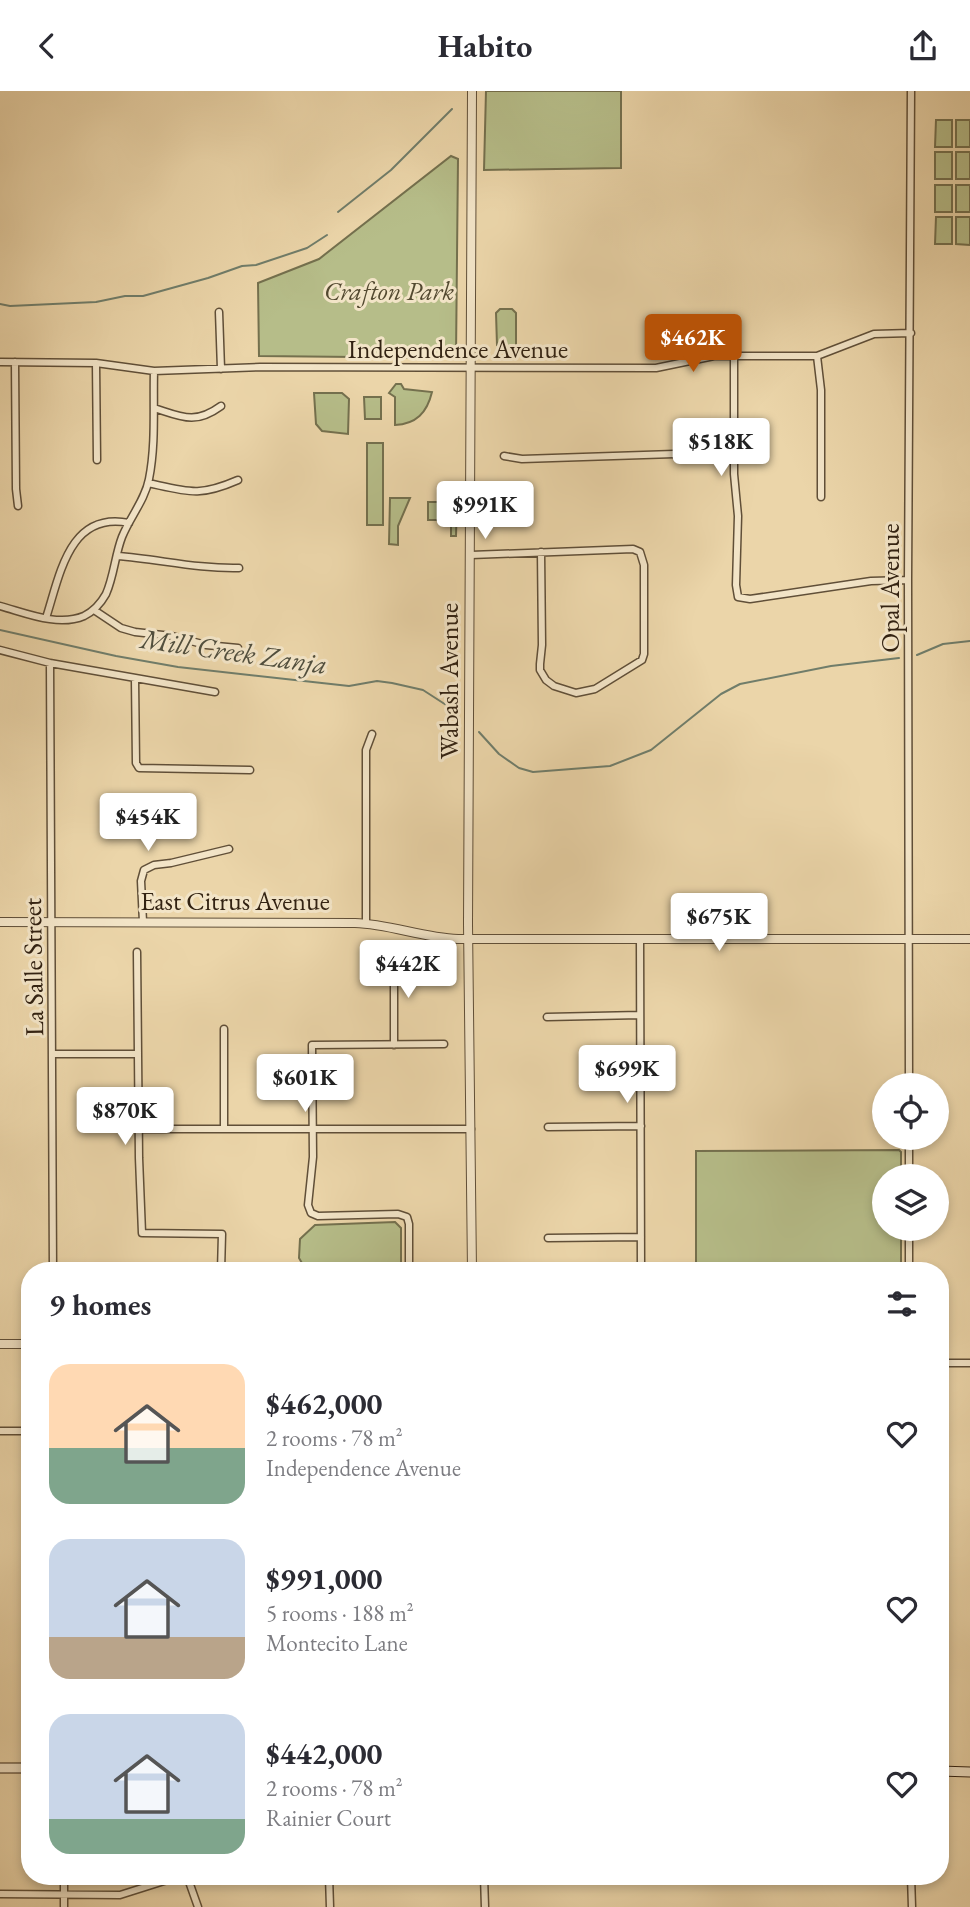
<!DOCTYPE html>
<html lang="en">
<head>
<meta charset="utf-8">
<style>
  body { margin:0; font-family:"EB Garamond",serif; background:#f7f7f7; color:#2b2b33; height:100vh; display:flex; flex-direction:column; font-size:26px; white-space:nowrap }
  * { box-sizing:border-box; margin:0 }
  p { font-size:23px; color:#7c7c81 }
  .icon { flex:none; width:38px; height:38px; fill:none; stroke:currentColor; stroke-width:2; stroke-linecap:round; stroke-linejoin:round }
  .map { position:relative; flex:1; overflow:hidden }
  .sheet { position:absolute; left:21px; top:1171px; width:928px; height:623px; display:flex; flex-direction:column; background:#fff; border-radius:28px; box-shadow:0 4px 10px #0003 }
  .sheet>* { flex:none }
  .fabs { position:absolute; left:872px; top:982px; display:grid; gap:14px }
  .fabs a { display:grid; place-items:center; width:77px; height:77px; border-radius:50%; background:#fff; box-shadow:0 4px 10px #0003; font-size:35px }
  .price { position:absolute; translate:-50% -60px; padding:0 16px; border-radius:7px; background:#fff; color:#222; font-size:23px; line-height:46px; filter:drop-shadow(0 2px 4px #0008) }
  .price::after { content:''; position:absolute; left:50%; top:42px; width:21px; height:16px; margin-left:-10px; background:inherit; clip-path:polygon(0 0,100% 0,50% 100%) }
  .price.selected { background:#b45309; color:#fff }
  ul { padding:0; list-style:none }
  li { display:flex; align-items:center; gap:21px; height:175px; padding:0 28px }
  li span { display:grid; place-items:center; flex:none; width:196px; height:140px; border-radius:21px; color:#555 }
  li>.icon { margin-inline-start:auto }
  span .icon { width:84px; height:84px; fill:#fffc; stroke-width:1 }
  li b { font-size:30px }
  h2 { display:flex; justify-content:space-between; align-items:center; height:84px; padding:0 28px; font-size:30px }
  header { display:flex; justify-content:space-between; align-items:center; height:91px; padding:0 28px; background:#fff; font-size:32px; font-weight:700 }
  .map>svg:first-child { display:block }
  .green { fill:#b6bd89; stroke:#74704e; stroke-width:2 }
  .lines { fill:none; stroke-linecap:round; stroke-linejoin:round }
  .stream { stroke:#707d6a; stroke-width:2 }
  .minor-casing { stroke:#604f38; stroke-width:9 }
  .tertiary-casing { stroke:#604f38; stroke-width:10 }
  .secondary-casing { stroke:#322212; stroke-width:11 }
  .minor { stroke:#f2e4c7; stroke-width:6 }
  .tertiary { stroke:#f2e4c7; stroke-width:8 }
  .secondary { stroke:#f2e4c7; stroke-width:9 }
  .labels { text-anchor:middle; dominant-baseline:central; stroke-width:6; stroke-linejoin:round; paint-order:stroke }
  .park-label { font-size:26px; font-style:italic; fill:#534930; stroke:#f2e4c7 }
  .street-label { font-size:26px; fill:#322212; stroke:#f2e4c7 }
  .water-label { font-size:28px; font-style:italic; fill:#514f3e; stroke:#f2e4c7 }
</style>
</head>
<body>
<header><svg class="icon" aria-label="back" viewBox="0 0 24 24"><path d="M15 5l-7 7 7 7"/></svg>Habito<svg class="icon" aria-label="share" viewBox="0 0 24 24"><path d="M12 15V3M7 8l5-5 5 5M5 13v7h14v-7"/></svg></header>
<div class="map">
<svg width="970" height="1816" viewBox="0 0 970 1816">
  <rect width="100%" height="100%" fill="#ebd5a9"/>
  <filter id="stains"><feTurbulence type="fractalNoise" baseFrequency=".00286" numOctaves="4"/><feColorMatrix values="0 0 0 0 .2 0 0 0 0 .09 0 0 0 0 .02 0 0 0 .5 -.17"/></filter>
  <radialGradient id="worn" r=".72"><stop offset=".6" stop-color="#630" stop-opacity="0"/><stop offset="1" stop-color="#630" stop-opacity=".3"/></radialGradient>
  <path class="green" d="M486,0h135v77l-137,2z
    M936,29h16v27h-17z
    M956,29h14v27h-14z
    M935,61h17v27h-17z
    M956,61h14v27h-14z
    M451,65l7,3 -2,197 -4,2 -193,-2 -1,-73 61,-24z
    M935,94h17v27h-17z
    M956,94h14v27h-14z
    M936,126h16v27h-17z
    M956,126h14v28l-14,-1z
    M500,218h12l4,4v32l-3,3h-13l-3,-3 -1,-32z
    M396,293h5l3,5 28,3c-5,21 -16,32 -37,33v-28l-6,-4z
    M314,302h28l7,6 -1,35 -26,-3 -6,-7z
    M364,306h17v22h-16z
    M367,352h16v82h-16z
    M390,407h20l-12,28v19l-9,-1z
    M451,407h6l-1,38h-5v-16h-23v-18h23z
    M899,1059l2,2v24h-17v53h17v41h-205v-119z
    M395,1131l6,6v42h-95l-7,-12 1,-19 15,-14z"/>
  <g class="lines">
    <path class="stream" d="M338,121l53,-42 61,-61
      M0,213l10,2 86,-4 29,-6h18l65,-18 34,-12 14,-1 51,-17 20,-13
      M0,539l116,26 62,11 171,19 28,-5 15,2 31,7 34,22
      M917,564l26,-11 27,-3
      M479,641l20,22 20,14 14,4 77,-6 41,-16 70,-56 19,-10 91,-18 68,-8"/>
    <defs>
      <path id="minor" d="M219,221l2,57
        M734,265v118l4,42 -2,69 2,12 12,2 121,-18 37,-1
        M817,265l4,34v107
        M0,271l96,1 58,8 106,-4 396,1 58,-12h103l57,-22 37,-1
        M15,271l1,127 2,17
        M96,272l1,97
        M154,317c28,9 41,17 67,-2
        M504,365l18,3 213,-7
        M148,392c41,9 51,14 90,-3
        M471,464l162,-6 7,3 4,13v89l-2,6 -47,29 -19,4 -22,-7 -8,-6 -6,-10v-6l2,-19 -1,-93
        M117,465c41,3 80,13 122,12
        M0,515c26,7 58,21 84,10 10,-5 17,-13 22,-22 8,-18 9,-39 16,-57 8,-20 23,-37 27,-58 7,-35 4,-72 5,-108
        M94,519l27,18 14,4 37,4 34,9 32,3
        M46,527c14,-43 23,-107 83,-95
        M0,559l50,13 165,29
        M50,572l3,608
        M135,588l1,84 3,5 111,2
        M143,831l-2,-41 3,-11 10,-5 17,-2 58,-14
        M366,832v-173l6,-16
        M640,848l1,332
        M137,861l2,206 3,75 80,1 -1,37
        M394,865v89
        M547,926l93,-2
        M53,963h85
        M909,994l-1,-505 3,-489
        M548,1036l93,-1
        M224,1037v-99
        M139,1038h332
        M909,1085v-39
        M548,1147l93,-1
        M409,1180v-47l-2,-7 -9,-3 -80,2 -7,-3 -3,-8 5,-48 -1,-112 132,-1
        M909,1180v-42
        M940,1272h30
        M0,1340h30
        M187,1785l11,31
        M329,1785l1,31
        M484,1785l1,31
        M911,1785l1,31
        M0,1803l120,1 60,-19
        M64,1816v-31"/>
      <path id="tertiary" d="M0,831l355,1c35,1 68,15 103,16h512
        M472,1180l-4,-347 4,-833
        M0,1253h30"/>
      <path id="secondary" d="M0,1677h30
        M940,1680l30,1"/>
    </defs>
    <use href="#minor" class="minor-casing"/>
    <use href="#tertiary" class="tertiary-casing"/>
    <use href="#secondary" class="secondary-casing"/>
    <use href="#minor" class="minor"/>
    <use href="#tertiary" class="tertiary"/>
    <use href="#secondary" class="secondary"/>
  </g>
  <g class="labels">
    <g class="park-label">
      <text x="389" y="200">Crafton Park</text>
    </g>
    <g class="street-label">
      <text x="458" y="258">Independence Avenue</text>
      <text transform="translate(890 497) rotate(-90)">Opal Avenue</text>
      <text transform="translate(449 590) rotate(-90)">Wabash Avenue</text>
      <text x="235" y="810">East Citrus Avenue</text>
      <text transform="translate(33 876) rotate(-91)">La Salle Street</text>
    </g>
    <g class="water-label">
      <text transform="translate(234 560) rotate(8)">Mill Creek Zanja</text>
    </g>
  </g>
  <rect width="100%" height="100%" filter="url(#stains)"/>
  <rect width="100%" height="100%" fill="url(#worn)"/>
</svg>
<div class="fabs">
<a><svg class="icon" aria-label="locate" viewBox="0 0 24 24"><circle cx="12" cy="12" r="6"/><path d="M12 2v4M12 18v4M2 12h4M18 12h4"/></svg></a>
<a><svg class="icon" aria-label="layers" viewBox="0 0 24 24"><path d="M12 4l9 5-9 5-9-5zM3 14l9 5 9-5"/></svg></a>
</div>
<b class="price selected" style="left:693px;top:283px">$462K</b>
<b class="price" style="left:721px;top:387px">$518K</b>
<b class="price" style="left:485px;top:450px">$991K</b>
<b class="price" style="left:148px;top:762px">$454K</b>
<b class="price" style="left:719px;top:862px">$675K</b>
<b class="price" style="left:408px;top:909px">$442K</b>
<b class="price" style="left:627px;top:1014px">$699K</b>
<b class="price" style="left:305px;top:1023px">$601K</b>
<b class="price" style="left:125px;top:1056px">$870K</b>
<section class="sheet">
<h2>9 homes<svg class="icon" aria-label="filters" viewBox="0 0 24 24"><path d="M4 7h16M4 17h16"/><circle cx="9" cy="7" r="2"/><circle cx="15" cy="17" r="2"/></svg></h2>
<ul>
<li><span style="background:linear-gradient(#ffd9b3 60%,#7fa58c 0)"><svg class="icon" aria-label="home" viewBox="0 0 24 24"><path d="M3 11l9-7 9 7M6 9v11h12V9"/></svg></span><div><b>$462,000</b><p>2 rooms · 78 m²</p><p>Independence Avenue</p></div><svg class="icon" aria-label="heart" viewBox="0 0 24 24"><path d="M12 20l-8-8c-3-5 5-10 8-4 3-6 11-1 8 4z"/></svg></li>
<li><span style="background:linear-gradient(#c9d6e8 70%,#b9a48a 0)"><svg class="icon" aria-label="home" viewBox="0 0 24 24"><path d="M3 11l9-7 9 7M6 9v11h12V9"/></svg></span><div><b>$991,000</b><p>5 rooms · 188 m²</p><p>Montecito Lane</p></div><svg class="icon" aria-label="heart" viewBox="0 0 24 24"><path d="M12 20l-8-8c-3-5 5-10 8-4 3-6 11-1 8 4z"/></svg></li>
<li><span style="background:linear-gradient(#c9d6e8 75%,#7fa58c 0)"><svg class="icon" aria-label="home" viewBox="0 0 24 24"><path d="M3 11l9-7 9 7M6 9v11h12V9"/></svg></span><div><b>$442,000</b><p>2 rooms · 78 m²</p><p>Rainier Court</p></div><svg class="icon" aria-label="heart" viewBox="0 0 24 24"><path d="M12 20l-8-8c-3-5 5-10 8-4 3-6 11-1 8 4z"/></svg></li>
</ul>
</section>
</div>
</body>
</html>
